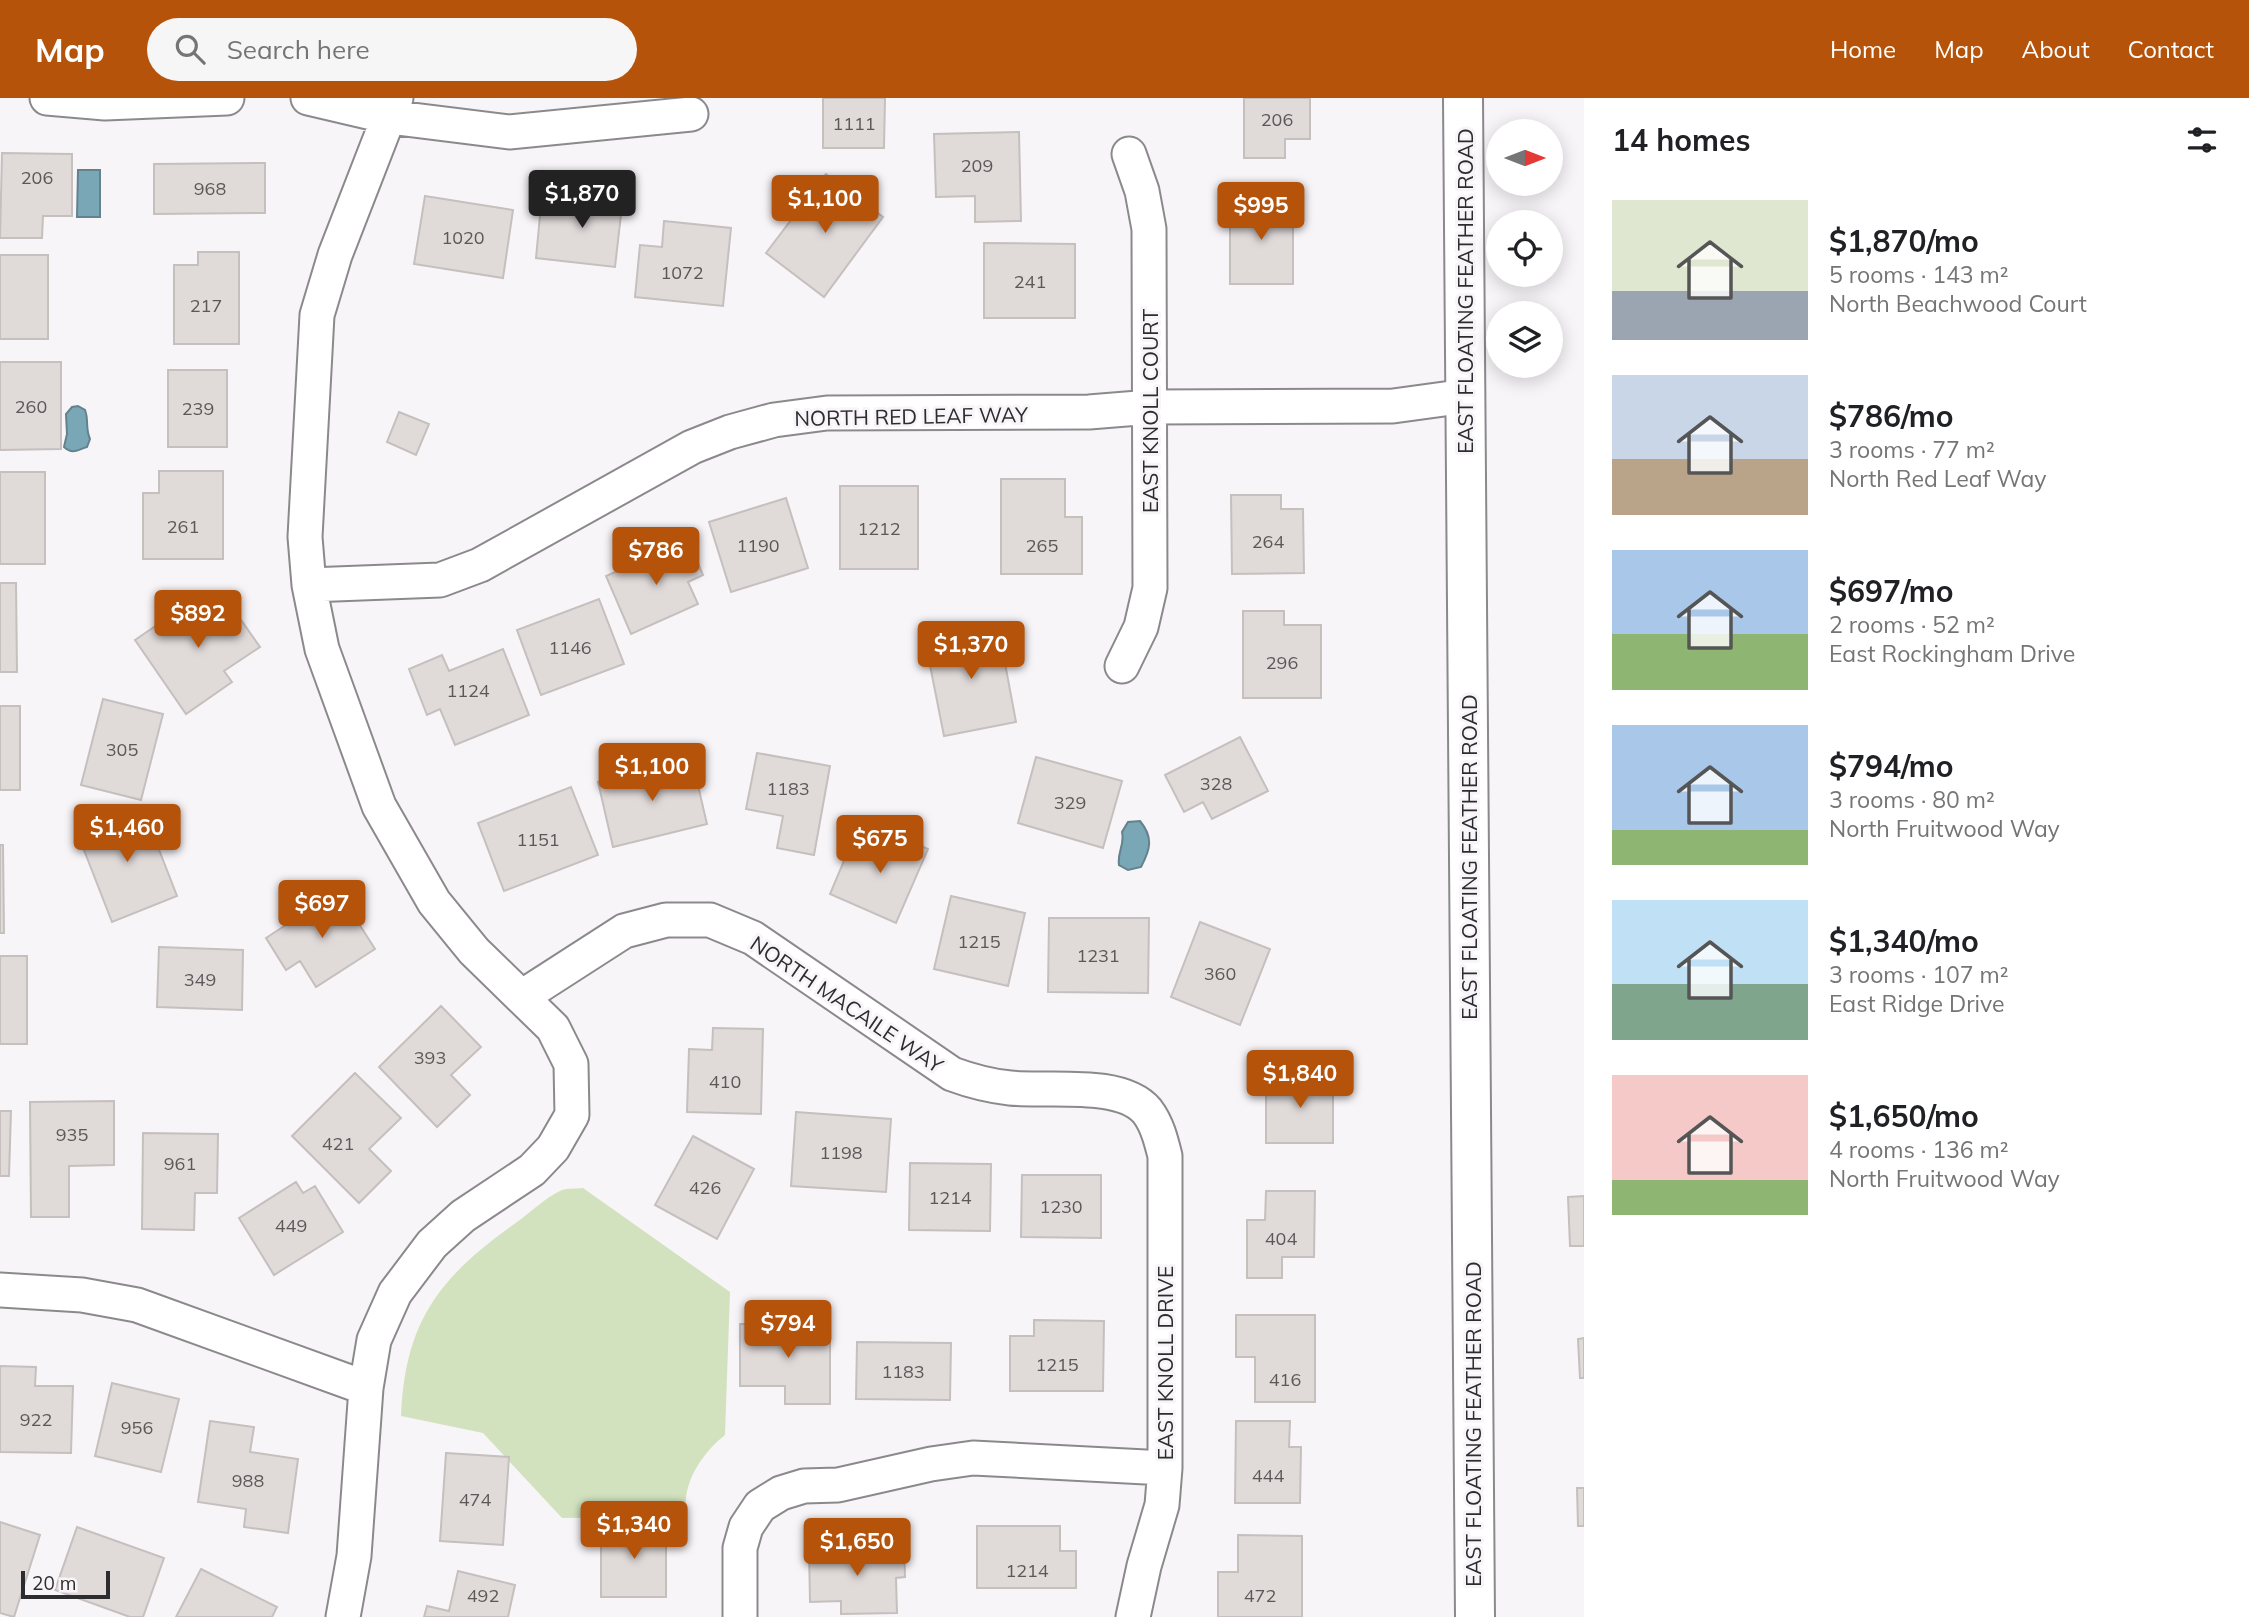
<!DOCTYPE html>
<html lang="en">
<head>
<meta charset="utf-8">
<style>
  body { margin:0; font-family:Mulish,sans-serif; background:#f6f6f6; color:#202124; height:100vh; display:flex; flex-direction:column; font-size:26px; white-space:nowrap }
  * { box-sizing:border-box; margin:0 }
  p { font-size:23px; color:#757577 }
  .icon { flex:none; width:38px; height:38px; fill:none; stroke:currentColor; stroke-width:2; stroke-linecap:round; stroke-linejoin:round }
  .map { position:relative; flex:1; overflow:hidden }
  .side { display:flex; flex-direction:column; background:#fff; width:665px }
  .side>* { flex:none }
  .needle { width:46px; rotate:90deg }
  .buttons { position:absolute; left:1486px; top:21px; display:grid; gap:14px }
  .buttons a { display:grid; place-items:center; width:77px; height:77px; border-radius:50%; background:#fff; box-shadow:0 4px 18px #0003; font-size:35px }
  .scale { position:absolute; left:21px; bottom:18px; width:89px; box-sizing:border-box; padding-left:7px; border:4px solid #2d2c2e; border-top:0; font-size:19px; line-height:24px; white-space:nowrap; color:#2d2c2e; -webkit-text-stroke:5px #f8f5f9; paint-order:stroke }
  .price { position:absolute; translate:-50% -60px; padding:0 16px; border-radius:7px; background:#b45309; color:#fff; font-size:23px; line-height:46px; filter:drop-shadow(0 2px 4px #0008) }
  .price::after { content:''; position:absolute; left:50%; top:42px; width:21px; height:16px; margin-left:-10px; background:inherit; clip-path:polygon(0 0,100% 0,50% 100%) }
  .price.active { background:#222; color:#fff }
  ul { padding:0; list-style:none }
  li { display:flex; align-items:center; gap:21px; height:175px; padding:0 28px }
  li span { display:grid; place-items:center; flex:none; width:196px; height:140px; border-radius:0px; color:#555 }
  li>.icon { margin-inline-start:auto }
  span .icon { width:84px; height:84px; fill:#fffc; stroke-width:1 }
  li b { font-size:30px }
  h2 { display:flex; justify-content:space-between; align-items:center; height:84px; padding:0 28px; font-size:30px }
  header { display:flex; align-items:center; gap:42px; box-sizing:border-box; height:98px; padding:0 35px; background:#b45309; color:#fff }
  header strong { font-size:33px }
  nav { display:flex; gap:38px; margin-inline-start:auto; font-size:24px }
  .search { width:490px; height:63px; background:#f6f6f6; display:flex; align-items:center; gap:18px; box-sizing:border-box; padding:0 24px; border-radius:38px; color:#757577; font-size:26px }
  main { display:flex; flex:1; min-height:0 }
  .map>svg:first-child { display:block }
  .green { fill:#d2e2be }
  .water { fill:#79a7b6; stroke:#62828d; stroke-width:2 }
  .building { fill:#e0dad9; stroke:#c5bfbe; stroke-width:2 }
  .lines { fill:none; stroke-linecap:round; stroke-linejoin:round }
  .street-casing { stroke:#8c898d; stroke-width:37 }
  .secondary-casing { stroke:#8c898d; stroke-width:42 }
  .street { stroke:#fff; stroke-width:33 }
  .secondary { stroke:#fff; stroke-width:38 }
  .labels { text-anchor:middle; dominant-baseline:central; stroke-width:6; stroke-linejoin:round; paint-order:stroke }
  .number-label { font-size:18px; fill:#5a5859 }
  .street-label { font-size:21px; fill:#2d2c2e; stroke:#f8f5f9 }
</style>
</head>
<body>
<header>
<strong>Map</strong>
<div class="search"><svg class="icon" aria-label="search" viewBox="0 0 24 24"><circle cx="10" cy="10" r="6"/><path d="M15 15l6 6"/></svg>Search here</div>
<nav><a>Home</a><a>Map</a><a>About</a><a>Contact</a></nav>
</header>
<main>
<div class="map">
<svg width="1584" height="1519" viewBox="0 0 1584 1519">
  <rect width="100%" height="100%" fill="#f8f5f9"/>
  <path class="green" d="M583,1090l147,104 -5,143c-24,19 -45,51 -38,82l-125,1 -79,-85 -82,-17c4,-97 40,-140 116,-194 14,-10 29,-25 45,-32 5,-2 14,-1 21,-2z"/>
  <path class="water" d="M78,72h22v47h-23z
    M78,308l7,4c4,10 0,18 5,29l-3,8c-10,3 -14,8 -23,0l3,-13 -1,-20 6,-7z
    M1140,723c14,17 10,29 1,46l-13,3 -9,-5c-2,-13 6,-20 3,-33l6,-10z"/>
  <path class="building" d="M823,0h62l-1,50h-61z
    M1244,0h66v41h-25v19h-41z
    M1019,34l2,89 -46,1v-26l-39,1 -2,-63z
    M2,55l70,1v62h-29l-1,22h-42z
    M265,65v50l-111,1v-50z
    M826,76l57,43 -59,80 -58,-44z
    M574,93l49,6 -8,70 -79,-9 5,-53 31,4z
    M425,98l88,14 -10,68 -89,-14z
    M1230,102h63v84h-63z
    M664,123l67,7 -8,78 -88,-9 5,-52 22,2z
    M984,145l91,1v74h-91z
    M198,154h41v92h-65v-79h24z
    M0,157h48v84h-48z
    M0,264h61v87l-61,1z
    M168,272h59v77h-59z
    M399,314l30,12 -13,31 -29,-13z
    M159,373h64v88h-80v-66h16z
    M0,374h45v92h-45z
    M1001,381h64v38h17v57h-81z
    M840,388h78v83h-78z
    M1231,397h50v14h22l1,64 -72,1z
    M786,400l22,70 -77,24 -22,-70z
    M688,442l15,35 -15,7 10,22 -67,30 -25,-58z
    M0,485h16l1,89h-17z
    M201,497l8,12 15,-11 36,51 -36,24 8,11 -46,32 -51,-74z
    M599,501l25,65 -83,31 -24,-65z
    M1243,513h41v14h37v73h-78z
    M998,528l18,96 -72,14 -19,-96z
    M503,551l26,66 -74,30 -15,-36 -13,6 -18,-46 33,-14 7,16z
    M103,601l60,15 -22,86 -60,-15z
    M0,608h20v84h-20z
    M1240,639l28,54 -56,28 -9,-17 -19,10 -19,-37z
    M757,655l73,13 -16,89 -37,-7 6,-32 -37,-7z
    M1036,659l86,24 -19,67 -85,-25z
    M692,662l15,64 -94,23 -15,-65z
    M571,689l27,68 -94,36 -26,-68z
    M142,708l35,90 -65,26 -35,-90z
    M885,733l43,18 -32,74 -66,-29 24,-57 24,11z
    M0,747h3l1,88h-4z
    M338,793l37,58 -59,38 -16,-26 -14,9 -20,-32z
    M951,798l74,17 -17,73 -74,-17z
    M1049,820h100l-1,75 -100,-1z
    M1200,824l70,27 -30,76 -69,-28z
    M159,849l84,3 -1,60 -85,-3z
    M0,858h27v88h-27z
    M441,908l40,41 -30,28 19,20 -33,32 -58,-60z
    M713,930l50,1 -2,85 -74,-2 2,-63 23,1z
    M355,975l46,45 -32,31 22,22 -32,32 -67,-67z
    M1266,980h67v65h-67z
    M114,1003v64l-45,1v51h-38l-1,-115z
    M0,1013h11l-2,65h-9z
    M796,1014l95,7 -5,73 -95,-6z
    M143,1035l75,1 -1,59h-22l-1,37 -52,-1z
    M693,1038l61,33 -37,70 -62,-34z
    M910,1065l81,1 -1,67 -81,-1z
    M1022,1077h79v63l-80,-1z
    M296,1084l7,11 12,-7 28,46 -69,43 -35,-57z
    M1266,1093h49l-1,66h-32v21h-35v-58h18z
    M1584,1098v50h-14l-2,-49z
    M1236,1217h79v87h-60v-45h-19z
    M1034,1222l70,1 -1,70h-93v-55h24z
    M740,1226h90v80h-45v-18h-45z
    M1584,1240v40h-4l-2,-39z
    M857,1244l94,1 -1,57 -94,-1z
    M0,1268l36,1 -1,19h38l-2,67 -71,-1z
    M112,1285l67,16 -18,73 -66,-16z
    M210,1323l44,6 -4,25 48,7 -10,74 -44,-6 2,-18 -48,-7z
    M1236,1323h54l-1,26h12l-1,56h-65z
    M446,1355l63,4 -6,88 -63,-4z
    M1577,1390h7v38h-6z
    M0,1424l40,13 -26,82 -14,-4z
    M601,1427h65v72h-65z
    M977,1428h83v25h16v37h-99z
    M77,1429l87,31 -21,59h-13l-75,-27z
    M1238,1437l64,1v81h-84v-45h20z
    M904,1449l1,30 -9,1 1,35 -56,1v-13l-31,1 -1,-53z
    M201,1471l76,38 -5,10h-96z
    M458,1473l57,14 -7,32h-84l3,-11 22,5z"/>
  <g class="lines">
    <defs>
      <path id="street" d="M47,0l58,5 122,-5
        M308,0l81,19 120,15 182,-18
        M309,487l131,-5 40,-15 212,-118 38,-15 44,-12 53,-7 262,-1 62,-5 242,-1 73,-10
        M1122,568l19,-39 9,-39 -1,-359 -7,-38 -13,-37
        M523,898l101,-65 42,-11h44l43,18 199,136c19,7 38,12 58,14 37,4 111,-8 137,23 10,13 14,29 18,45v312l-3,37 -18,61 -11,51
        M0,1192l82,5 55,10 229,83
        M343,1519l11,-61 12,-168 8,-48 21,-47 37,-49 31,-28 69,-46 21,-22 19,-33 -1,-51 -18,-36 -79,-77 -40,-49 -55,-96 -57,-157 -13,-64 -4,-48 12,-222 18,-60 61,-157
        M740,1519v-69l6,-21 14,-21 21,-13 23,-7 34,-1 93,-21 42,-6 192,10"/>
      <path id="secondary" d="M1463,0l12,1519"/>
    </defs>
    <use href="#street" class="street-casing"/>
    <use href="#secondary" class="secondary-casing"/>
    <use href="#street" class="street"/>
    <use href="#secondary" class="secondary"/>
  </g>
  <g class="labels">
    <g class="number-label">
      <text x="1277" y="21">206</text>
      <text x="854" y="25">1111</text>
      <text x="977" y="67">209</text>
      <text x="37" y="79">206</text>
      <text x="210" y="90">968</text>
      <text x="463" y="139">1020</text>
      <text x="682" y="174">1072</text>
      <text x="1030" y="183">241</text>
      <text x="206" y="207">217</text>
      <text x="31" y="308">260</text>
      <text x="198" y="310">239</text>
      <text x="183" y="428">261</text>
      <text x="879" y="430">1212</text>
      <text x="1268" y="443">264</text>
      <text x="758" y="447">1190</text>
      <text x="1042" y="447">265</text>
      <text x="570" y="549">1146</text>
      <text x="1282" y="564">296</text>
      <text x="468" y="592">1124</text>
      <text x="122" y="651">305</text>
      <text x="1216" y="685">328</text>
      <text x="788" y="690">1183</text>
      <text x="1070" y="704">329</text>
      <text x="538" y="741">1151</text>
      <text x="979" y="843">1215</text>
      <text x="1098" y="857">1231</text>
      <text x="1220" y="875">360</text>
      <text x="200" y="881">349</text>
      <text x="430" y="959">393</text>
      <text x="725" y="983">410</text>
      <text x="72" y="1036">935</text>
      <text x="338" y="1045">421</text>
      <text x="841" y="1054">1198</text>
      <text x="180" y="1065">961</text>
      <text x="705" y="1089">426</text>
      <text x="950" y="1099">1214</text>
      <text x="1061" y="1108">1230</text>
      <text x="291" y="1127">449</text>
      <text x="1281" y="1140">404</text>
      <text x="1057" y="1266">1215</text>
      <text x="903" y="1273">1183</text>
      <text x="1285" y="1281">416</text>
      <text x="36" y="1321">922</text>
      <text x="137" y="1329">956</text>
      <text x="1268" y="1377">444</text>
      <text x="248" y="1382">988</text>
      <text x="475" y="1401">474</text>
      <text x="1027" y="1472">1214</text>
      <text x="483" y="1497">492</text>
      <text x="1260" y="1497">472</text>
    </g>
    <g class="street-label">
      <text transform="translate(1465 193) rotate(-90)">EAST FLOATING FEATHER ROAD</text>
      <text transform="translate(1150 313) rotate(-90)">EAST KNOLL COURT</text>
      <text transform="translate(911 318) rotate(-1)">NORTH RED LEAF WAY</text>
      <text transform="translate(1469 759) rotate(-90)">EAST FLOATING FEATHER ROAD</text>
      <text transform="translate(847 906) rotate(34)">NORTH MACAILE WAY</text>
      <text transform="translate(1165 1265) rotate(-90)">EAST KNOLL DRIVE</text>
      <text transform="translate(1473 1326) rotate(-90)">EAST FLOATING FEATHER ROAD</text>
    </g>
  </g>
</svg>
<div class="buttons">
<a><svg class="needle" viewBox="-14 -14 28 28"><path d="M0-13l5 13h-10z" fill="#e53935"/><path d="M0 13l5-13h-10z" fill="#757577"/></svg></a>
<a><svg class="icon" aria-label="locate" viewBox="0 0 24 24"><circle cx="12" cy="12" r="6"/><path d="M12 2v4M12 18v4M2 12h4M18 12h4"/></svg></a>
<a><svg class="icon" aria-label="layers" viewBox="0 0 24 24"><path d="M12 4l9 5-9 5-9-5zM3 14l9 5 9-5"/></svg></a>
</div>
<div class="scale">20 m</div>
<b class="price active" style="left:582px;top:132px">$1,870</b>
<b class="price" style="left:825px;top:137px">$1,100</b>
<b class="price" style="left:1261px;top:144px">$995</b>
<b class="price" style="left:656px;top:489px">$786</b>
<b class="price" style="left:198px;top:552px">$892</b>
<b class="price" style="left:971px;top:583px">$1,370</b>
<b class="price" style="left:652px;top:705px">$1,100</b>
<b class="price" style="left:127px;top:766px">$1,460</b>
<b class="price" style="left:880px;top:777px">$675</b>
<b class="price" style="left:322px;top:842px">$697</b>
<b class="price" style="left:1300px;top:1012px">$1,840</b>
<b class="price" style="left:788px;top:1262px">$794</b>
<b class="price" style="left:634px;top:1463px">$1,340</b>
<b class="price" style="left:857px;top:1480px">$1,650</b>
</div>
<section class="side">
<h2>14 homes<svg class="icon" aria-label="filters" viewBox="0 0 24 24"><path d="M4 7h16M4 17h16"/><circle cx="9" cy="7" r="2"/><circle cx="15" cy="17" r="2"/></svg></h2>
<ul>
<li><span style="background:linear-gradient(#dfe7d0 65%,#9aa5b1 0)"><svg class="icon" aria-label="home" viewBox="0 0 24 24"><path d="M3 11l9-7 9 7M6 9v11h12V9"/></svg></span><div><b>$1,870/mo</b><p>5 rooms · 143 m²</p><p>North Beachwood Court</p></div></li>
<li><span style="background:linear-gradient(#c9d6e8 60%,#b9a48a 0)"><svg class="icon" aria-label="home" viewBox="0 0 24 24"><path d="M3 11l9-7 9 7M6 9v11h12V9"/></svg></span><div><b>$786/mo</b><p>3 rooms · 77 m²</p><p>North Red Leaf Way</p></div></li>
<li><span style="background:linear-gradient(#a9c7e8 60%,#8fb573 0)"><svg class="icon" aria-label="home" viewBox="0 0 24 24"><path d="M3 11l9-7 9 7M6 9v11h12V9"/></svg></span><div><b>$697/mo</b><p>2 rooms · 52 m²</p><p>East Rockingham Drive</p></div></li>
<li><span style="background:linear-gradient(#a9c7e8 75%,#8fb573 0)"><svg class="icon" aria-label="home" viewBox="0 0 24 24"><path d="M3 11l9-7 9 7M6 9v11h12V9"/></svg></span><div><b>$794/mo</b><p>3 rooms · 80 m²</p><p>North Fruitwood Way</p></div></li>
<li><span style="background:linear-gradient(#bfe0f5 60%,#7fa58c 0)"><svg class="icon" aria-label="home" viewBox="0 0 24 24"><path d="M3 11l9-7 9 7M6 9v11h12V9"/></svg></span><div><b>$1,340/mo</b><p>3 rooms · 107 m²</p><p>East Ridge Drive</p></div></li>
<li><span style="background:linear-gradient(#f6c9c9 75%,#8fb573 0)"><svg class="icon" aria-label="home" viewBox="0 0 24 24"><path d="M3 11l9-7 9 7M6 9v11h12V9"/></svg></span><div><b>$1,650/mo</b><p>4 rooms · 136 m²</p><p>North Fruitwood Way</p></div></li>
</ul>
</section>
</main>
</body>
</html>
